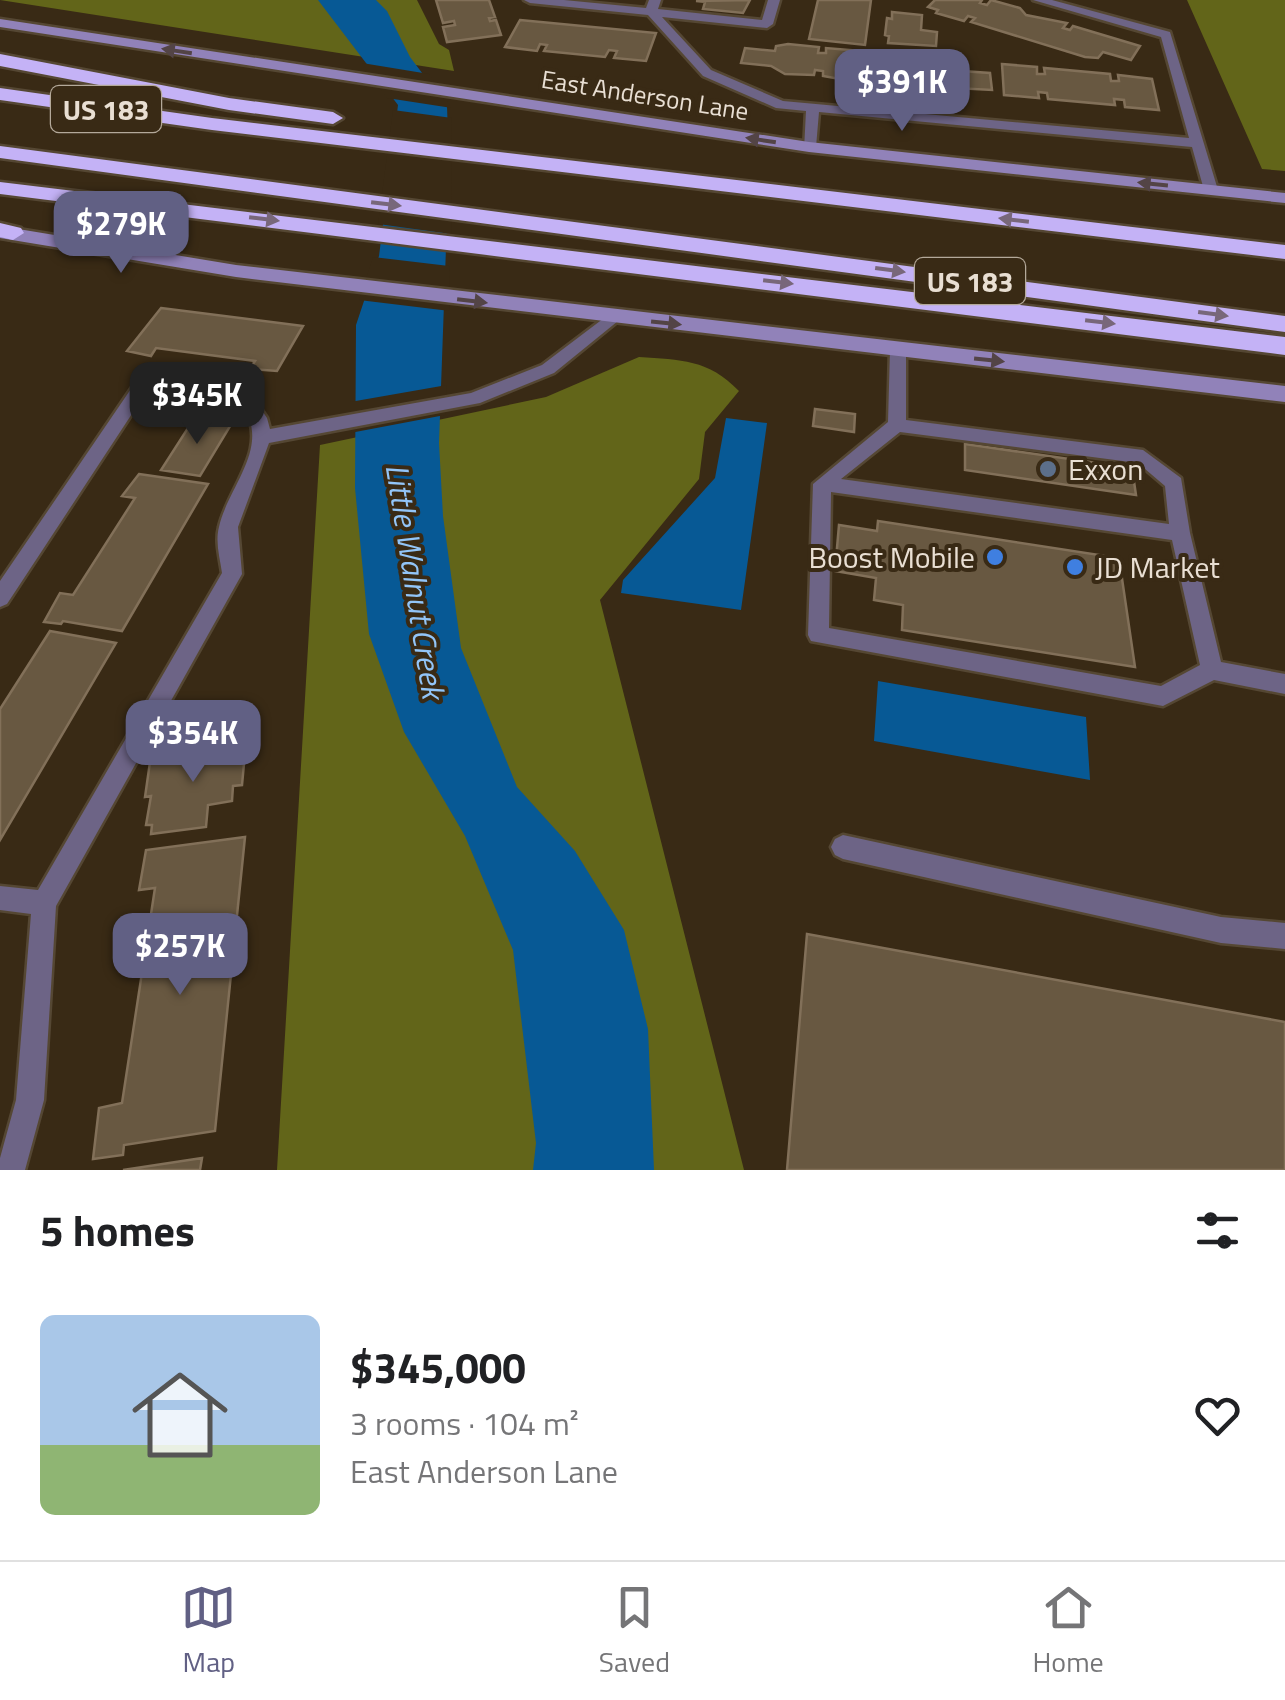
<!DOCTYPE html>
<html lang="en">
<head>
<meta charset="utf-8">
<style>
  body { margin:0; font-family:"Titillium Web",sans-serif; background:#f6f6f6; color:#202124; height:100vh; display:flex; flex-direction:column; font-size:38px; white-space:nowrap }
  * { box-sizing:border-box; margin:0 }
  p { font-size:32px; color:#757577 }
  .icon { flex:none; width:55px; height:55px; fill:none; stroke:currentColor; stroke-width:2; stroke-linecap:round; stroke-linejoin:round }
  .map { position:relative; height:1170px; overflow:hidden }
  .side { display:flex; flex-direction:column; background:#fff; flex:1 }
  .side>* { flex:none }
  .price { position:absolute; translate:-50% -85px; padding:0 22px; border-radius:20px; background:#616084; color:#fff; font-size:32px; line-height:65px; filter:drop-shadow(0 2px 5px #0008) }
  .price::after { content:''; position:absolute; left:50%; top:60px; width:30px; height:22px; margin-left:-15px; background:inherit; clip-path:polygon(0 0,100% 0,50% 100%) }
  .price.current { background:#222; color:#fff }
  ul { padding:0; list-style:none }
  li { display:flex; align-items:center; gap:30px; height:250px; padding:0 40px }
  li span { display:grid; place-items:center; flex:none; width:280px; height:200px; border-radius:15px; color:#555 }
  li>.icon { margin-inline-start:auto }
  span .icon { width:120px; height:120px; fill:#fffc; stroke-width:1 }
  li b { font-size:42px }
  h2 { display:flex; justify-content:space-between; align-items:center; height:120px; padding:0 40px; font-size:42px }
  .dock { display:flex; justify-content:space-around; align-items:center; height:140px; border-top:2px solid #e0e0e0; background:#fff; font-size:28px; color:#757577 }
  .dock a { display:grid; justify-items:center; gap:5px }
  .dock .current { color:#616084 }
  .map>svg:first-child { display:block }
  .forest { fill:#626519 }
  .water { fill:#075995 }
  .pier { fill:#392a15 }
  .building { fill:#685841; stroke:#827059; stroke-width:2.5 }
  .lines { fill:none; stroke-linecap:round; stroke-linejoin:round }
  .lane-casing { stroke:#554733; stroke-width:5 }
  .secondary-casing { stroke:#554733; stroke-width:5 }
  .highway-casing { stroke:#554733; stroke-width:5 }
  .lane { fill:#6d6486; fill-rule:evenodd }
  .secondary { fill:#9182b9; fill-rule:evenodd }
  .highway { fill:#c4b2f6; fill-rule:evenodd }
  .oneway { fill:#534446 }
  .oneway2 { fill:#78677a }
  .service-dot { fill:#5c6f8a; stroke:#392a15; stroke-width:4 }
  .shop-dot { fill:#3f7fe0; stroke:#392a15; stroke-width:4 }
  .labels { text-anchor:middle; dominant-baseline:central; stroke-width:8; stroke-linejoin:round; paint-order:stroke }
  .far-street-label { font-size:25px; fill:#e9dfd3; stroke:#392a15 }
  .shield { fill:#392a15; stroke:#b4a99a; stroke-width:2.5 }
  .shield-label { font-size:28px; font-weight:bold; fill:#e9dfd3 }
  .poi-label { font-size:30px; fill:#e9dfd3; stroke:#392a15; text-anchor:start }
  .water-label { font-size:32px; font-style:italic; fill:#92c5f8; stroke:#392a15 }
</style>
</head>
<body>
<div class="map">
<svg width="1285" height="1170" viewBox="0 0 1285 1170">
  <rect width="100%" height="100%" fill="#392a15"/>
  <path class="forest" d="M0,0h417l22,44 10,6 5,21z
    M1187,0h98v171l-23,-2z
    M639,357c42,3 69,2 100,34l-34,41 -6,47 -99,121 144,570h-467l43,-725 226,-48z"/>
  <path class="water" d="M318,0h58l11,11 23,46 37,49 2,58 -10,279 4,73 18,132 56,139 58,64 49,79 24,99 6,141h-121l3,-27 -23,-193 -48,-114 -61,-104 -35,-98 -14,-146 1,-163 23,-69 19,-151z
    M726,418l41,5 -26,187 -120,-17 2,-13 92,-102z
    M878,681l208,36 4,63 -216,-39z"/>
  <path class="pier" d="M362,63l67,11 23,34 -65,-10z
    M393,110l59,8 -1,116 -73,-10z
    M373,257l76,9 1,45 -91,-11z
    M447,385l-2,30 -95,18v-31z"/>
  <path class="building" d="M436,0h53l6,17 -6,1 1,3 6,-1 5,15 -54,7 -4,-15 12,-2 -1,-4 -11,2z
    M750,0l-7,13 -40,-4 2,-7 -9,-1z
    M818,0h53l-6,45 -56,-6z
    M935,0h47l-2,3 7,2 4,-5 29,8 6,7 41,8 -4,5 7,2 3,-4 67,20 -9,14 -28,-8 -5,6 -13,-1 -114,-35 4,-4 -7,-2 -4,5 -28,-8 2,-3 -10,-3z
    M892,12l30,3 -1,15 16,2 -1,14 -48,-3 1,-7 -4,-1 2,-17 5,1z
    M520,20l136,13 -10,28 -32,-3 3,-7 -8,-1 -4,7 -61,-6 3,-6 -7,-1 -3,7 -32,-4z
    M788,44l31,3 -1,6h8v-5l84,7v7h8v-6l32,3 11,4 1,8 28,2 2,17 -74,-4v-6l-9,-1 -1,6 -68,-6 -17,-3v-5l-8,-1 -1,5 -29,-1 -14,-8 -30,-3 4,-15 30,3 1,-5z
    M1002,64l35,3v7h8l-1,-6 66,6 1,7h8l-1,-6 34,4 7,31 -34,-3 -1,-7 -10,-1 1,6 -67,-6 -1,-6 -9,-1 1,6 -35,-3z
    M161,308l142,18 -26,45 -27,-2 5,-8 -99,-13 -5,8 -24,-5z
    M815,409l40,5 -1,18 -41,-6z
    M195,417l37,6 -32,53 -39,-6z
    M965,444l167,24 4,27 -171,-25z
    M139,474l69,10 -86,147 -59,-10 -2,3 -17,-2 16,-29 13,2 62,-97 -13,-2z
    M878,521l241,37 16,109 -233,-37 1,-25 -29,-5 2,-22 -41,-7 4,-46 38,6z
    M50,631l66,12 -116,197v-131z
    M237,740l-1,4 10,-2 -4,43 -9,1 -1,15 -24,4 -2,22 -55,7 1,-9h-6l5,-29 -6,1 5,-35 24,-4 1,-7z
    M245,837l-30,294 -91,14 -1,10 -30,4 6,-51 23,-5 33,-215 -16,2 7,-40z
    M807,934l478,88v148h-498z
    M202,1158l-2,12h-77z"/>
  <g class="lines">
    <defs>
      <path id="lane" d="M524,0h40l82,8 3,-8h12l-3,9 104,11 6,-20h12l-7,24 -6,4 -105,-11 49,53 72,31 406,37 -28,-101 -128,-37h19l118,32 48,158 -7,4 -7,-4 -12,-43 -373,-35 -3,35 -12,3 2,-39 -30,-3 -73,-32 -55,-61 -118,-12z
        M612,312l6,1v8l-64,52 -74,30 -211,40 -31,84 4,47 -186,332 -12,194 -19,70h-25v-12l16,-58 15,-186 -31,-4v-24l38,4 184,-317c-2,-15 -7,-31 -3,-46 8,-38 51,-79 25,-118l-99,-15 -138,210 -7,3v-26l135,-198 6,-2 114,19 12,18 3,11 201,-36 71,-28z
        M898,344l8,6v70l237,30 38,28 9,55 31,129 64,12v20l-71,-14 -51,26 -352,-65 -3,-6 5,-151 75,-62 2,-72zM900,432l238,31 27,23 4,38 -328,-45zM831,492l341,48 28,125 -39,21 -332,-58z
        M843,835l378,82 64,6v26l-64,-6 -378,-84 -8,-4 -4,-8 4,-8z"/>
      <path id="secondary" d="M0,19l809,123 476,51v10l-476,-51 -809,-125z
        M0,226l236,39 1049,121v16l-1049,-125 -236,-39z"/>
      <path id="highway" d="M0,54l229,44 104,14 10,6 -10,6 -104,-14 -229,-44z
        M0,88l212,30 1073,127v14l-1073,-129 -212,-30z
        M0,146l1285,170v16l-1285,-174z
        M0,182l1285,155v18l-1285,-161z
        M0,223l21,5 3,5 -11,7 -13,-3z"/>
    </defs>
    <use href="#lane" class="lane-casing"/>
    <use href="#secondary" class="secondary-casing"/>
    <use href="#highway" class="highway-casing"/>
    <use href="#lane" class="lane"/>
    <use href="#secondary" class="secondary"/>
    <use href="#highway" class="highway"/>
  </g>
  <defs><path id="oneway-solid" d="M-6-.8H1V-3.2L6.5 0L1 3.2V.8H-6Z" transform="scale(2.5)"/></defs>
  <g class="oneway">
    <use href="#oneway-solid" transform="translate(177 51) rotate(-171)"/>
    <use href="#oneway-solid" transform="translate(761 140) rotate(-171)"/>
    <use href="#oneway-solid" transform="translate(1153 184) rotate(-174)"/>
    <use href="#oneway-solid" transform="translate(472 301) rotate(7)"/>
    <use href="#oneway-solid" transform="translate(666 323) rotate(6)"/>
    <use href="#oneway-solid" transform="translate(989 360) rotate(6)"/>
  </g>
  <g class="oneway2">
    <use href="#oneway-solid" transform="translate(386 204) rotate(7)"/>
    <use href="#oneway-solid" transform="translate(264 219) rotate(7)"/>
    <use href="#oneway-solid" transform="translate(1014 220) rotate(-173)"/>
    <use href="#oneway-solid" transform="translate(890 270) rotate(8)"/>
    <use href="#oneway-solid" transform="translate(778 282) rotate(7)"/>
    <use href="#oneway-solid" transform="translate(1213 314) rotate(8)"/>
    <use href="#oneway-solid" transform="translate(1100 322) rotate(7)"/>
  </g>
  <circle class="service-dot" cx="1048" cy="469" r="10"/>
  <g class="shop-dot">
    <circle cx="995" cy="557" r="10"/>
    <circle cx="1075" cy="567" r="10"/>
  </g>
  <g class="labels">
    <g class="far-street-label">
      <text transform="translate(645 95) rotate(9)">East Anderson Lane</text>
    </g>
    <g class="shield">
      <rect x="51" y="86" width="110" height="46" rx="8"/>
      <rect x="915" y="258" width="110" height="46" rx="8"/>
    </g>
    <g class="shield-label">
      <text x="106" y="109">US 183</text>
      <text x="970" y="281">US 183</text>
    </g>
    <g class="poi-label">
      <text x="1068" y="469">Exxon</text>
      <text x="975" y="557" text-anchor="end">Boost Mobile</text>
      <text x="1095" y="567">JD Market</text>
    </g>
    <g class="water-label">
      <text transform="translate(416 581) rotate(81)">Little Walnut Creek</text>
    </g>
  </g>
</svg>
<b class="price" style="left:902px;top:134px">$391K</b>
<b class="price" style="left:121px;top:276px">$279K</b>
<b class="price current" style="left:197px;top:447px">$345K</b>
<b class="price" style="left:193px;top:785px">$354K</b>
<b class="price" style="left:180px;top:998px">$257K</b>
</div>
<section class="side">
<h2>5 homes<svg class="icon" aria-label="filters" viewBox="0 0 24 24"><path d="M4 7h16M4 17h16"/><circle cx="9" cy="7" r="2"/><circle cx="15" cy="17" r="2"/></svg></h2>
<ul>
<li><span style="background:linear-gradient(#a9c7e8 65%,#8fb573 0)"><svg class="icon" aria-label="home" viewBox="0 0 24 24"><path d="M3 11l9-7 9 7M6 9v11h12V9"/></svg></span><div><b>$345,000</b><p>3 rooms · 104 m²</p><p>East Anderson Lane</p></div><svg class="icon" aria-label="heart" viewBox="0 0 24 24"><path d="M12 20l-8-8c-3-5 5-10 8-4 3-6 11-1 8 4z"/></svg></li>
</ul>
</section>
<nav class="dock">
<a class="current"><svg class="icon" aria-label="map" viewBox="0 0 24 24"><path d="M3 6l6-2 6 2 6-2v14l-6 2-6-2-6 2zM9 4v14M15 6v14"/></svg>Map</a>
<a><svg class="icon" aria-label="saved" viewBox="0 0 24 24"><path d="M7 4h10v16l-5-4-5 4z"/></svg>Saved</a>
<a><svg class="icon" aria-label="home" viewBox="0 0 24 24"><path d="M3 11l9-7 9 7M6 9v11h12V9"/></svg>Home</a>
</nav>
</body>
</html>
